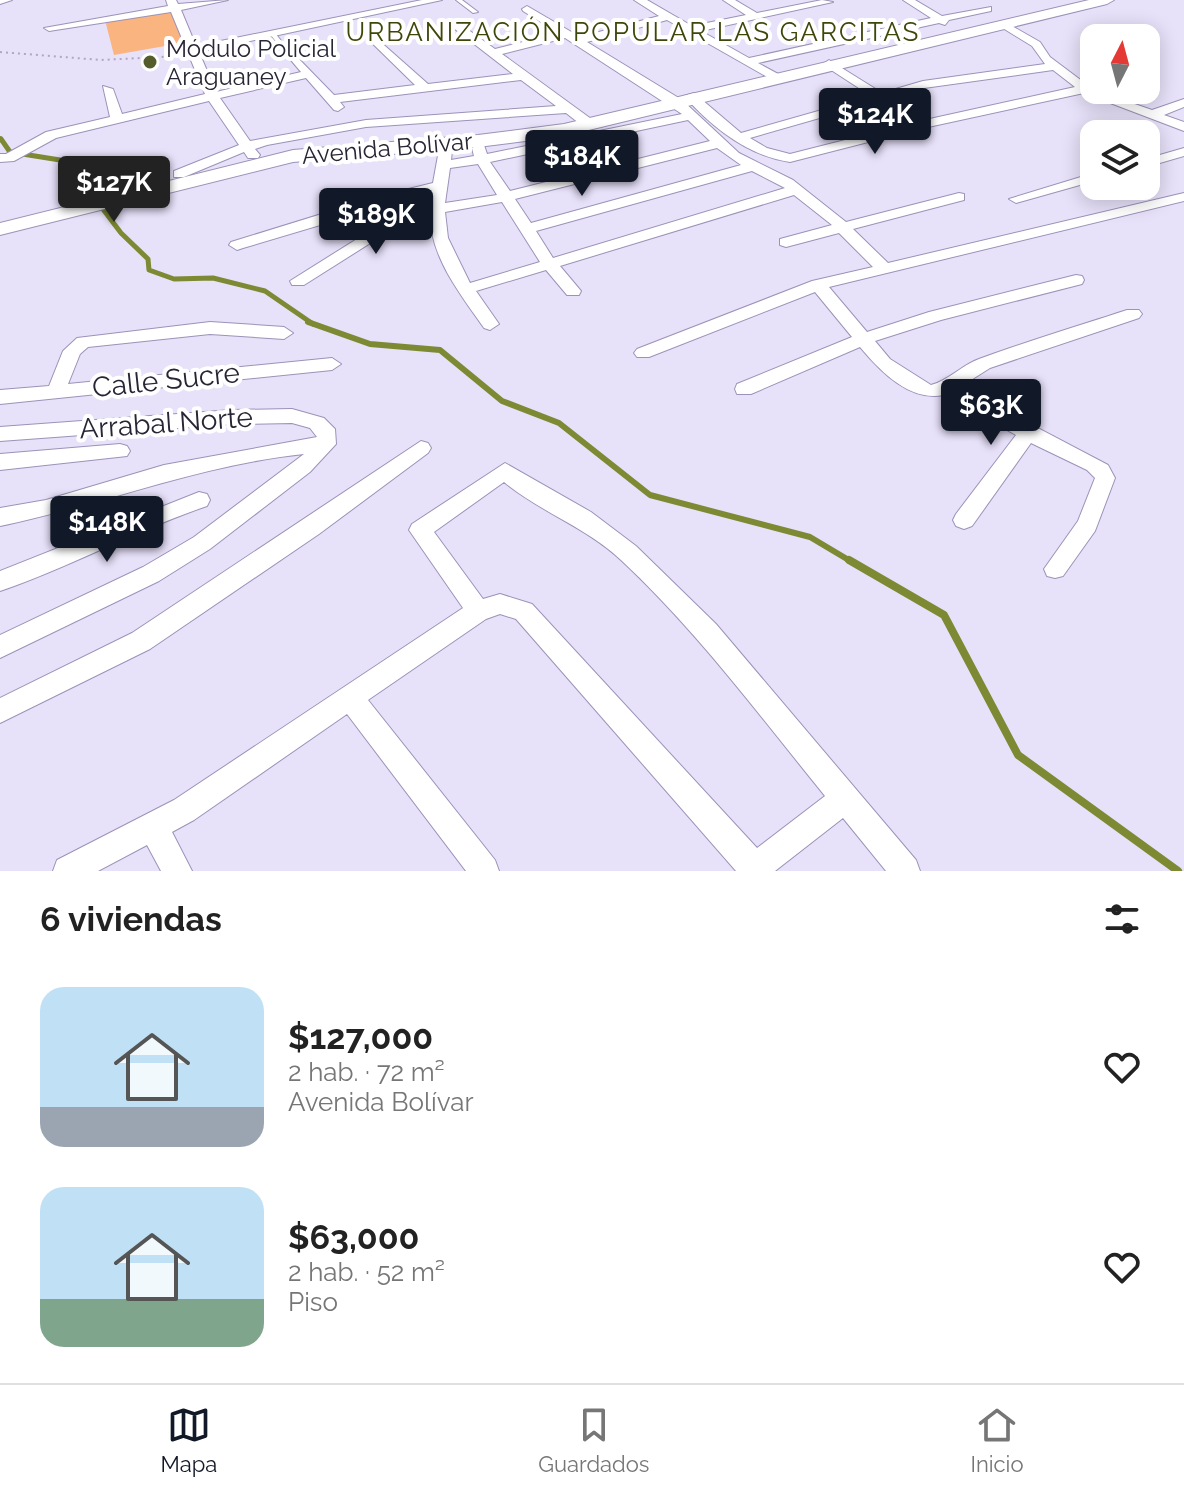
<!DOCTYPE html>
<html lang="es">
<head>
<meta charset="utf-8">
<style>
  body { margin:0; font-family:Raleway,sans-serif; background:#f2f2f2; color:#222; height:100vh; display:flex; flex-direction:column; font-size:30px; white-space:nowrap }
  * { box-sizing:border-box; margin:0 }
  p { font-size:26px; color:#767676 }
  .icon { flex:none; width:44px; height:44px; fill:none; stroke:currentColor; stroke-width:2; stroke-linecap:round; stroke-linejoin:round }
  .map { position:relative; height:871px; overflow:hidden }
  .sheet { display:flex; flex-direction:column; background:#fff; flex:1 }
  .sheet>* { flex:none }
  .needle { width:52px; rotate:6deg }
  .fabs { position:absolute; left:1080px; top:24px; display:grid; gap:16px }
  .fabs a { display:grid; place-items:center; width:80px; height:80px; border-radius:16px; background:#fff; box-shadow:0 4px 20px #0003; font-size:40px }
  .price { position:absolute; translate:-50% -68px; padding:0 18px; border-radius:8px; background:#111827; color:#fff; font-size:26px; line-height:52px; filter:drop-shadow(0 2px 4px #0008) }
  .price::after { content:''; position:absolute; left:50%; top:48px; width:24px; height:18px; margin-left:-12px; background:inherit; clip-path:polygon(0 0,100% 0,50% 100%) }
  .price.active { background:#222; color:#fff }
  ul { padding:0; list-style:none }
  li { display:flex; align-items:center; gap:24px; height:200px; padding:0 40px }
  li span { display:grid; place-items:center; flex:none; width:224px; height:160px; border-radius:24px; color:#555 }
  li>.icon { margin-inline-start:auto }
  span .icon { width:96px; height:96px; fill:#fffc; stroke-width:1 }
  li b { font-size:34px }
  h2 { display:flex; justify-content:space-between; align-items:center; height:96px; padding:0 40px; font-size:34px }
  .dock { display:flex; justify-content:space-around; align-items:center; height:112px; border-top:2px solid #e0e0e0; background:#fff; font-size:22px; color:#767676 }
  .dock a { display:grid; justify-items:center; gap:4px }
  .dock .active { color:#111827 }
  .map>svg:first-child { display:block }
  .green { fill:#fab480 }
  .lines { fill:none; stroke-linecap:round; stroke-linejoin:round }
  .stream-far3 { stroke:#7e8933; stroke-width:4 }
  .stream-far2 { stroke:#7e8933; stroke-width:5 }
  .stream-far1 { stroke:#7e8933; stroke-width:6 }
  .stream { stroke:#7e8933; stroke-width:8 }
  .lane-casing { stroke:#9c92b8; stroke-width:2 }
  .street-casing { stroke:#9c92b8; stroke-width:2 }
  .secondary-casing { stroke:#9c92b8; stroke-width:2 }
  .path { stroke:#aea9be; stroke-width:2; stroke-dasharray:2 4; stroke-linecap:butt }
  .lane { fill:#fff; fill-rule:evenodd }
  .street { fill:#fff; fill-rule:evenodd }
  .secondary { fill:#fff; fill-rule:evenodd }
  .poi-dot { fill:#565d2c; stroke:#fff; stroke-width:3 }
  .labels { text-anchor:middle; dominant-baseline:central; stroke-width:8; stroke-linejoin:round; paint-order:stroke }
  .far-poi-label { font-size:24px; fill:#292534; stroke:#fff; text-anchor:start }
  .far-street-label { font-size:24px; fill:#292534; stroke:#fff }
  .far-neighbourhood-label { font-size:26px; letter-spacing:2px; fill:#3f4609; stroke:#fff }
  .street-label { font-size:28px; fill:#292534; stroke:#fff }
</style>
</head>
<body>
<div class="map">
<svg width="1184" height="871" viewBox="0 0 1184 871">
  <rect width="100%" height="100%" fill="#e7e1f9"/>
  <path class="green" d="M173,9l15,33 -74,13 -9,-35z"/>
  <g class="lines">
    <path class="stream-far3" d="M0,138l2,3"/>
    <path class="stream-far2" d="M1,139l9,13 50,8 18,16 43,57 27,26 1,11 25,9 39,-1 52,13 48,33"/>
    <path class="stream-far1" d="M308,322l62,22 70,6 62,51 57,22 91,72 160,42 42,25"/>
    <path class="stream" d="M849,560l95,55 74,140 160,116"/>
    <defs>
      <path id="lane" d="M456,0h6l16,12 -5,1z
        M271,33h4l15,19 -1,1h-4l-15,-19z"/>
      <path id="street" d="M0,0h12l-12,4z
        M166,0h10l2,4 50,-4 -47,10 15,36 226,-46h20l-243,52 17,40 85,-20 -11,-13 6,-3 38,39 81,-10 -43,-42 -2,-2 6,-3 52,46 85,-10 -66,-51 9,-2 39,28 63,-16 -35,-22 -1,-2 5,-3 53,31 79,-21 -25,-16h13l45,26 54,-11 -23,-15h12l22,13 65,-13 11,2 -132,29 48,27 182,-40 -28,-18h12l27,16 49,-9v4l-42,9 -4,5 -6,-2 -181,40 22,12 2,3 -6,4 -109,-62 -80,22 95,58 57,53 54,27 53,42 113,-29 5,1v6l-111,29 35,34 296,-70v8l-355,86 38,45 62,-20 147,-37 6,1 2,4 -2,4 -141,36 -66,21 15,18 41,26c17,-4 31,-20 48,-26 49,-18 99,-33 148,-49h12l3,4 -3,4 -149,50 -30,19 148,78 7,13 -20,53 -32,45 -8,2 -8,-2 -3,-7 34,-48 17,-43 -8,-8 -56,-27 -59,83 -8,3 -8,-3 -3,-6 3,-6 60,-79 -72,-40c-34,7 -63,-23 -84,-48l-109,47h-14l-2,-5 2,-5 115,-47 -37,-45 -166,65h-12l-3,-4 3,-4 175,-68 61,-14 -34,-34 -53,14 -6,-2v-6l52,-14 -38,-30 -234,71 21,25 -2,4h-12l-21,-25 -70,21 23,33 -9,6 -6,-2c-25,-36 -55,-72 -54,-118l-28,13 -98,62h-12l-2,-4 102,-64 38,-19 1,-6 -188,56 -6,2 -8,-5 2,-3 149,-46 53,-13 8,-44 12,3 -2,18 23,-4 -2,-8 7,-4 5,1 3,9 195,-40 -117,-76 -63,16 92,67v6h-10l-18,-14 -200,14 -99,18 -12,4 5,6 -2,3h-10l-4,-6 -60,25h-10v-6l65,-26 -30,-44 -153,37 -42,23 -14,1v-8h6l40,-22 64,-15 -7,-31 10,3 9,25 83,-20 -34,-82 -122,19 -5,-3 124,-22zM306,78l28,32 4,1 6,-4 -4,-5 181,-22 35,26 -190,14 -116,21 -30,-43zM688,120l22,21 -200,50 -20,-29zM717,148l24,17 -210,58 -16,-24zM478,164l19,31 -52,8 5,-35zM752,171l33,17 -232,70 -17,-27zM502,202l38,60 -70,21 -22,-45 -3,-26z
        M1005,22l35,20 10,15 44,33 58,20 32,-11v8l-20,8 20,7v9l-100,-38 -165,36 -129,33c-42,-6 -78,-35 -106,-66l10,-3 47,40 130,-37 -46,-30 -2,-2 6,-4 53,33 41,-12 122,-17 -13,-18 -31,-19v-4zM1053,70l22,17 -150,33 -34,-22 33,-10zM879,101l33,22 -122,31 -23,-6 -17,-10z
        M1184,148v8l-38,11v-8z
        M1094,173v8l-78,22 -7,-4z
        M210,322l74,5 9,6 -9,6 -74,-5 -122,13 -8,7 -12,30 264,-26 9,6 -9,6 -332,34v-14l49,-4 14,-35 14,-13z
        M292,409l32,9 11,11 1,15 -26,28 -100,77 -51,32 -159,77v-23l143,-68 51,-30 110,-83c-105,11 -202,51 -304,72v-18l46,-8 118,-35 153,-28 -7,-9 -18,-5 -60,1 -232,17v-14l232,-17z
        M421,441l7,2 3,5 -3,5 -109,81 -169,115 -150,74v-25l132,-65z
        M120,444l7,2 3,5 -3,5 -127,14v-16z
        M505,463l86,49 45,34 80,78 200,236 4,11h-34l-43,-53 -68,53h-39l-220,-252 -16,-5 -14,5 -118,81 127,160 4,11h-33l-119,-157 -153,106 -22,12 20,39h-31l-14,-26 -49,26h-45l4,-11 117,-60 289,-192 -54,-78 3,-6zM504,482c36,30 82,45 117,78 76,71 139,156 204,236l-68,52 -225,-244 -32,-10 -17,5 -49,-67z
        M199,492l8,2 3,6 -3,6c-71,24 -136,61 -207,85v-20z"/>
      <path id="secondary" d="M1089,0h25l-7,4 -543,132 -86,11 -185,15 -293,73v-12l293,-73 185,-15 86,-11z"/>
    </defs>
    <use href="#lane" class="lane-casing"/>
    <use href="#street" class="street-casing"/>
    <use href="#secondary" class="secondary-casing"/>
    <path class="path" d="M0,52l101,8 79,-4"/>
    <use href="#lane" class="lane"/>
    <use href="#street" class="street"/>
    <use href="#secondary" class="secondary"/>
  </g>
  <circle class="poi-dot" cx="150" cy="62" r="8"/>
  <g class="labels">
    <g class="far-poi-label">
      <text x="166" y="48">Módulo Policial<tspan x="166" dy="28">Araguaney</tspan></text>
    </g>
    <g class="far-street-label">
      <text transform="translate(387 148) rotate(-5)">Avenida Bolívar</text>
    </g>
    <g class="far-neighbourhood-label">
      <text x="633" y="32">URBANIZACIÓN POPULAR LAS GARCITAS</text>
    </g>
    <g class="street-label">
      <text transform="translate(166 380) rotate(-6)">Calle Sucre</text>
      <text transform="translate(166 423) rotate(-4)">Arrabal Norte</text>
    </g>
  </g>
</svg>
<div class="fabs">
<a><svg class="needle" viewBox="-14 -14 28 28"><path d="M0-13l5 13h-10z" fill="#e53935"/><path d="M0 13l5-13h-10z" fill="#767676"/></svg></a>
<a><svg class="icon" aria-label="layers" viewBox="0 0 24 24"><path d="M12 4l9 5-9 5-9-5zM3 14l9 5 9-5"/></svg></a>
</div>
<b class="price" style="left:875px;top:156px">$124K</b>
<b class="price" style="left:582px;top:198px">$184K</b>
<b class="price active" style="left:114px;top:224px">$127K</b>
<b class="price" style="left:376px;top:256px">$189K</b>
<b class="price" style="left:991px;top:447px">$63K</b>
<b class="price" style="left:107px;top:564px">$148K</b>
</div>
<section class="sheet">
<h2>6 viviendas<svg class="icon" aria-label="filters" viewBox="0 0 24 24"><path d="M4 7h16M4 17h16"/><circle cx="9" cy="7" r="2"/><circle cx="15" cy="17" r="2"/></svg></h2>
<ul>
<li><span style="background:linear-gradient(#bfe0f5 75%,#9aa5b1 0)"><svg class="icon" aria-label="home" viewBox="0 0 24 24"><path d="M3 11l9-7 9 7M6 9v11h12V9"/></svg></span><div><b>$127,000</b><p>2 hab. · 72 m²</p><p>Avenida Bolívar</p></div><svg class="icon" aria-label="heart" viewBox="0 0 24 24"><path d="M12 20l-8-8c-3-5 5-10 8-4 3-6 11-1 8 4z"/></svg></li>
<li><span style="background:linear-gradient(#bfe0f5 70%,#7fa58c 0)"><svg class="icon" aria-label="home" viewBox="0 0 24 24"><path d="M3 11l9-7 9 7M6 9v11h12V9"/></svg></span><div><b>$63,000</b><p>2 hab. · 52 m²</p><p>Piso</p></div><svg class="icon" aria-label="heart" viewBox="0 0 24 24"><path d="M12 20l-8-8c-3-5 5-10 8-4 3-6 11-1 8 4z"/></svg></li>
</ul>
</section>
<nav class="dock">
<a class="active"><svg class="icon" aria-label="map" viewBox="0 0 24 24"><path d="M3 6l6-2 6 2 6-2v14l-6 2-6-2-6 2zM9 4v14M15 6v14"/></svg>Mapa</a>
<a><svg class="icon" aria-label="saved" viewBox="0 0 24 24"><path d="M7 4h10v16l-5-4-5 4z"/></svg>Guardados</a>
<a><svg class="icon" aria-label="home" viewBox="0 0 24 24"><path d="M3 11l9-7 9 7M6 9v11h12V9"/></svg>Inicio</a>
</nav>
</body>
</html>
